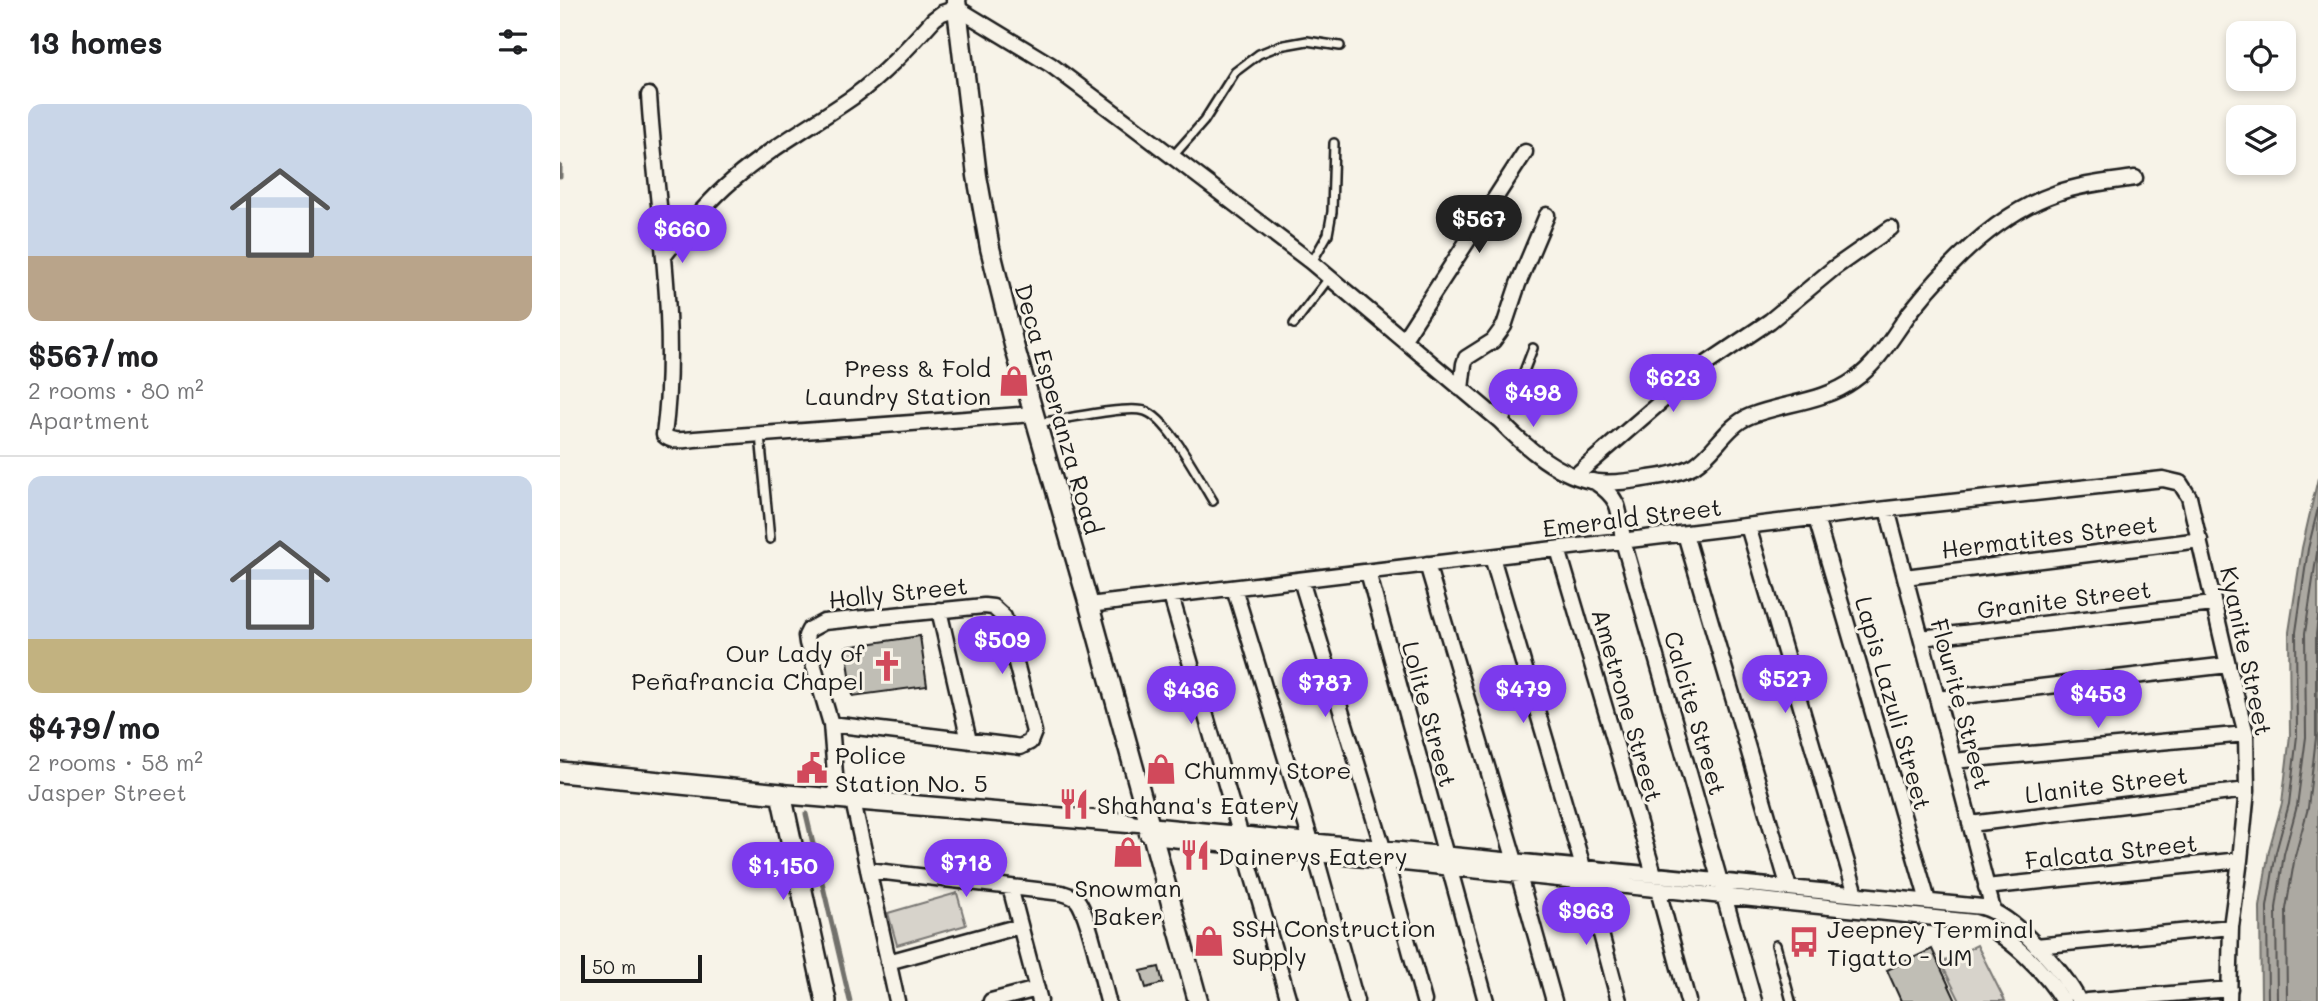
<!DOCTYPE html>
<html lang="en">
<head>
<meta charset="utf-8">
<style>
  body { margin:0; font-family:Mali,sans-serif; background:#f2f2f2; color:#202124; height:100vh; display:flex; flex-direction:column; font-size:26px; white-space:nowrap }
  * { box-sizing:border-box; margin:0 }
  p { font-size:23px; color:#757577 }
  .icon { flex:none; width:38px; height:38px; fill:none; stroke:currentColor; stroke-width:2; stroke-linecap:round; stroke-linejoin:round }
  .map { position:relative; flex:1; overflow:hidden }
  .details { display:flex; flex-direction:column; background:#fff; width:560px }
  .details>* { flex:none }
  .tools { position:absolute; left:1666px; top:21px; display:grid; gap:14px }
  .tools a { display:grid; place-items:center; width:70px; height:70px; border-radius:14px; background:#fff; box-shadow:0 4px 10px #0003; font-size:35px }
  .scale { position:absolute; left:21px; bottom:18px; width:121px; box-sizing:border-box; padding-left:7px; border:4px solid #1c1c1c; border-top:0; font-size:19px; line-height:24px; white-space:nowrap; color:#1c1c1c; -webkit-text-stroke:5px #f7f3e8; paint-order:stroke }
  .price { position:absolute; translate:-50% -60px; padding:0 16px; border-radius:24px; background:#7c3aed; color:#fff; font-size:23px; line-height:46px; filter:drop-shadow(0 2px 4px #0008) }
  .price::after { content:''; position:absolute; left:50%; top:42px; width:21px; height:16px; margin-left:-10px; background:inherit; clip-path:polygon(0 0,100% 0,50% 100%) }
  .price.active { background:#222; color:#fff }
  ul { padding:0; list-style:none }
  li { display:grid; align-content:center; gap:14px; height:371px; padding:0 28px }
  li+li { border-top:2px solid #e0e0e0 }
  li span { display:grid; place-items:center; height:217px; border-radius:14px; color:#555 }
  li>.icon { margin-inline-start:auto }
  span .icon { width:126px; height:126px; fill:#fffc; stroke-width:1 }
  li b { font-size:30px }
  h2 { display:flex; justify-content:space-between; align-items:center; height:84px; padding:0 28px; font-size:30px }
  main { display:flex; flex:1; min-height:0 }
  .map>svg:first-child { display:block }
  .green { fill:#d7d3cb; stroke:#7a7874; stroke-width:2 }
  .water { fill:#aca9a2; stroke:#72716c; stroke-width:2 }
  .lines { fill:none; stroke-linecap:round; stroke-linejoin:round }
  .shore { stroke:#565452; stroke-width:2 }
  .stream { stroke:#72716c; stroke-width:5 }
  .building { fill:#c0beb5; stroke:#1c1c1c; stroke-width:2 }
  .service-casing { stroke:#1c1c1c; stroke-width:12 }
  .minor-casing { stroke:#1c1c1c; stroke-width:19 }
  .tertiary-casing { stroke:#1c1c1c; stroke-width:23 }
  .secondary-casing { stroke:#1c1c1c; stroke-width:24 }
  .service { stroke:#f7f3e8; stroke-width:7 }
  .minor { stroke:#f7f3e8; stroke-width:14 }
  .tertiary { stroke:#f7f3e8; stroke-width:18 }
  .secondary { stroke:#f7f3e8; stroke-width:19 }
  .labels { text-anchor:middle; dominant-baseline:central; stroke-width:6; stroke-linejoin:round; paint-order:stroke }
  .poi-label { font-size:24px; fill:#1c1c1c; stroke:#f7f3e8; text-anchor:start }
  .street-label { font-size:24px; fill:#1c1c1c; stroke:#f7f3e8 }
</style>
</head>
<body>
<main>
<section class="details">
<h2>13 homes<svg class="icon" aria-label="filters" viewBox="0 0 24 24"><path d="M4 7h16M4 17h16"/><circle cx="9" cy="7" r="2"/><circle cx="15" cy="17" r="2"/></svg></h2>
<ul>
<li><span style="background:linear-gradient(#c9d6e8 70%,#b9a48a 0)"><svg class="icon" aria-label="home" viewBox="0 0 24 24"><path d="M3 11l9-7 9 7M6 9v11h12V9"/></svg></span><div><b>$567/mo</b><p>2 rooms · 80 m²</p><p>Apartment</p></div></li>
<li><span style="background:linear-gradient(#c9d6e8 75%,#c2b280 0)"><svg class="icon" aria-label="home" viewBox="0 0 24 24"><path d="M3 11l9-7 9 7M6 9v11h12V9"/></svg></span><div><b>$479/mo</b><p>2 rooms · 58 m²</p><p>Jasper Street</p></div></li>
</ul>
</section>
<div class="map">
<svg width="1758" height="1001" viewBox="0 0 1758 1001">
  <rect width="100%" height="100%" fill="#f7f3e8"/>
  <filter id="ink" filterUnits="userSpaceOnUse"><feTurbulence type="fractalNoise" baseFrequency=".0143" numOctaves="2"/><feDisplacementMap in="SourceGraphic" scale="14" xChannelSelector="R" yChannelSelector="G"/><feConvolveMatrix kernelMatrix="1 2 1 2 8 2 1 2 1" color-interpolation-filters="sRGB"/></filter>
  <g filter="url(#ink)">
    <path class="green" d="M397,893l9,32 -69,20 -9,-32z
      M1417,945l28,56h-45l-19,-38z"/>
    <path class="water" d="M1758,478v523h-57l-1,-94 9,-57 13,-47 8,-68 -1,-103 13,-84z"/>
    <g class="lines">
      <path class="shore" d="M1708,1001l-1,-94 9,-55 13,-48 8,-68 -1,-104 12,-83 10,-41
        M1717,1001l-1,-93 8,-54 13,-48 9,-69 -1,-104 13,-87
        M1727,1001l-1,-92 9,-53 13,-48 8,-71v-103l2,-18"/>
      <path class="stream" d="M0,166v11
        M246,814l44,187
        M1222,894l193,20c18,5 30,14 44,27"/>
    </g>
    <path class="building" d="M360,636l7,50 -74,10 -7,-49z
      M1372,949l24,52h-55l-14,-31z
      M599,967l4,16 -17,5 -5,-17z"/>
    <g class="lines">
      <defs>
        <path id="service" d="M613,156l31,-35 31,-49 24,-18 20,-8 28,-5 33,5
          M752,262l16,-28 4,-22 2,-69
          M734,324l35,-46
          M478,423c22,-3 89,-18 107,-12 23,7 55,69 68,90
          M944,424l29,-76
          M200,435l10,104
          M1216,945l15,56"/>
        <path id="minor" d="M89,95c7,113 30,227 15,340 8,8 20,5 31,4l339,-25
          M104,256c21,-27 43,-54 69,-76 37,-32 80,-55 120,-83 30,-22 56,-50 81,-78l8,-6 15,-5 94,57 76,57 184,140 189,159c25,26 59,56 97,61 17,2 35,-1 52,-4 15,-2 32,-5 46,-13 20,-13 32,-40 55,-49 33,-13 74,-14 104,-36 24,-16 40,-46 57,-69 38,-48 87,-98 146,-118 25,-9 52,-11 78,-15
          M844,339l121,-187
          M901,389l3,-25 2,-6 27,-17 11,-15 14,-42 29,-69
          M1015,476l125,-108 70,-47 64,-53 57,-40
          M1035,482c27,18 24,29 28,59l131,460
          M1327,509l106,401
          M1256,518l112,383
          M1188,526l108,368
          M1125,534l104,354
          M998,549l96,325
          M932,557l91,310 36,134
          M867,564l88,297
          M808,572l118,429
          M1345,577l295,-37
          M741,580l82,268
          M674,588l81,266 41,147
          M611,596l118,405
          M529,605l798,-96 276,-30 17,4 9,14 39,168 18,69 1,56 -7,70 -9,67 -2,74
          M379,610l30,131
          M1361,638l292,-34
          M1377,699l291,-34
          M271,724l183,22 6,1 10,-5 4,-10 -30,-115 -11,-10 -9,-1 -160,16 -15,8 -3,6 1,7 24,81 6,75
          M1393,761l293,-27
          M293,801l44,200
          M568,823l854,84c33,9 82,65 97,94
          M1410,824l277,-34
          M587,834l4,3 823,85c32,9 72,51 89,79
          M826,862l38,139
          M308,870l194,23c6,2 11,3 15,7 12,14 25,80 31,101
          M959,876l35,125
          M450,887l30,114
          M1426,887l254,-27
          M1098,890l30,111
          M1476,946l195,-19
          M328,962l132,-36
          M431,1001l46,-12
          M1527,1001l143,-12"/>
        <path id="tertiary" d="M396,0l21,176 13,72 24,97 75,260 109,396
          M221,794l347,29"/>
        <path id="secondary" d="M0,772l221,22 45,207"/>
      </defs>
      <use href="#service" class="service-casing"/>
      <use href="#minor" class="minor-casing"/>
      <use href="#tertiary" class="tertiary-casing"/>
      <use href="#secondary" class="secondary-casing"/>
      <use href="#service" class="service"/>
      <use href="#minor" class="minor"/>
      <use href="#tertiary" class="tertiary"/>
      <use href="#secondary" class="secondary"/>
    </g>
  </g>
  <defs>
    <symbol id="shop-bare" viewBox="-9 -9 18 18"><path d="M-5-2.5h2.3a2.7 3.5 0 0 1 5.4 0H5L5.5 6h-11ZM-1.5-2.5h3a1.5 2.3 0 0 0-3 0Z" fill="#d1495b" stroke="#f7f3e8" stroke-width="2.5" paint-order="stroke"/></symbol>
    <symbol id="church-bare" viewBox="-9 -9 18 18"><path d="M-1.2-6h2.4v3.5h3.3v2.4h-3.3V6h-2.4V-.1h-3.3v-2.4h3.3Z" fill="#d1495b" stroke="#f7f3e8" stroke-width="2.5" paint-order="stroke"/></symbol>
    <symbol id="civic-bare" viewBox="-9 -9 18 18"><path d="M-.6-6.5H3V-4.5H.6V-3L4-1V1h2V6H-6V1h2V-1L-.6-3ZM-1.2 2.5V6h2.4V2.5Z" fill="#d1495b" stroke="#f7f3e8" stroke-width="2.5" paint-order="stroke"/></symbol>
    <symbol id="restaurant-bare" viewBox="-9 -9 18 18"><path d="M-5-6h1v4h1v-4h1v4h1v-4h1v5L-1.5 .5V6h-2V.5L-5-1ZM5-6V6H3V1.5H1.5Q1.5-4 5-6Z" fill="#d1495b" stroke="#f7f3e8" stroke-width="2.5" paint-order="stroke"/></symbol>
    <symbol id="bus-bare" viewBox="-9 -9 18 18"><path d="M-5-6H5V4H4V6H2V4H-2V6H-4V4H-5ZM-3.5-4V0h7V-4ZM-3.5 1.2v1.5H-2V1.2ZM2 1.2v1.5H3.5V1.2Z" fill="#d1495b" stroke="#f7f3e8" stroke-width="2.5" paint-order="stroke"/></symbol>
  </defs>
  <g fill-rule="evenodd">
    <use href="#shop-bare" x="432" y="359" width="44" height="44"/>
    <use href="#church-bare" x="305" y="644" width="44" height="44"/>
    <use href="#civic-bare" x="230" y="746" width="44" height="44"/>
    <use href="#shop-bare" x="579" y="747" width="44" height="44"/>
    <use href="#restaurant-bare" x="492" y="782" width="44" height="44"/>
    <use href="#shop-bare" x="546" y="830" width="44" height="44"/>
    <use href="#restaurant-bare" x="613" y="833" width="44" height="44"/>
    <use href="#shop-bare" x="627" y="919" width="44" height="44"/>
    <use href="#bus-bare" x="1222" y="920" width="44" height="44"/>
  </g>
  <g class="labels">
    <g class="poi-label">
      <text x="431" y="367" text-anchor="end">Press &amp; Fold<tspan x="431" dy="28">Laundry Station</tspan></text>
      <text x="304" y="652" text-anchor="end">Our Lady of<tspan x="304" dy="28">Peñafrancia Chapel</tspan></text>
      <text x="275" y="754">Police<tspan x="275" dy="28">Station No. 5</tspan></text>
      <text x="624" y="769">Chummy Store</text>
      <text x="537" y="804">Shahana's Eatery</text>
      <text x="658" y="855">Dainerys Eatery</text>
      <text x="568" y="887" text-anchor="middle">Snowman<tspan x="568" dy="28">Baker</tspan></text>
      <text x="672" y="927">SSH Construction<tspan x="672" dy="28">Supply</tspan></text>
      <text x="1267" y="928">Jeepney Terminal<tspan x="1267" dy="28">Tigatto - UM</tspan></text>
    </g>
    <g class="street-label">
      <text transform="translate(499 409) rotate(74)">Deca Esperanza Road</text>
      <text transform="translate(1072 517) rotate(-7)">Emerald Street</text>
      <text transform="translate(1489 536) rotate(-7)">Hermatites Street</text>
      <text transform="translate(338 592) rotate(-6)">Holly Street</text>
      <text transform="translate(1504 599) rotate(-7)">Granite Street</text>
      <text transform="translate(1687 651) rotate(78)">Kyanite Street</text>
      <text transform="translate(1334 703) rotate(74)">Lapis Lazuli Street</text>
      <text transform="translate(1402 704) rotate(75)">Flourite Street</text>
      <text transform="translate(1068 705) rotate(74)">Ametrone Street</text>
      <text transform="translate(1136 713) rotate(74)">Calcite Street</text>
      <text transform="translate(870 714) rotate(75)">Lolite Street</text>
      <text transform="translate(1546 784) rotate(-7)">Llanite Street</text>
      <text transform="translate(1551 851) rotate(-6)">Falcata Street</text>
    </g>
  </g>
</svg>
<div class="tools">
<a><svg class="icon" aria-label="locate" viewBox="0 0 24 24"><circle cx="12" cy="12" r="6"/><path d="M12 2v4M12 18v4M2 12h4M18 12h4"/></svg></a>
<a><svg class="icon" aria-label="layers" viewBox="0 0 24 24"><path d="M12 4l9 5-9 5-9-5zM3 14l9 5 9-5"/></svg></a>
</div>
<div class="scale">50 m</div>
<b class="price active" style="left:919px;top:255px">$567</b>
<b class="price" style="left:122px;top:265px">$660</b>
<b class="price" style="left:1113px;top:414px">$623</b>
<b class="price" style="left:973px;top:429px">$498</b>
<b class="price" style="left:442px;top:676px">$509</b>
<b class="price" style="left:1225px;top:715px">$527</b>
<b class="price" style="left:765px;top:719px">$787</b>
<b class="price" style="left:963px;top:725px">$479</b>
<b class="price" style="left:631px;top:726px">$436</b>
<b class="price" style="left:1538px;top:730px">$453</b>
<b class="price" style="left:406px;top:899px">$718</b>
<b class="price" style="left:223px;top:902px">$1,150</b>
<b class="price" style="left:1026px;top:947px">$963</b>
</div>
</main>
</body>
</html>
